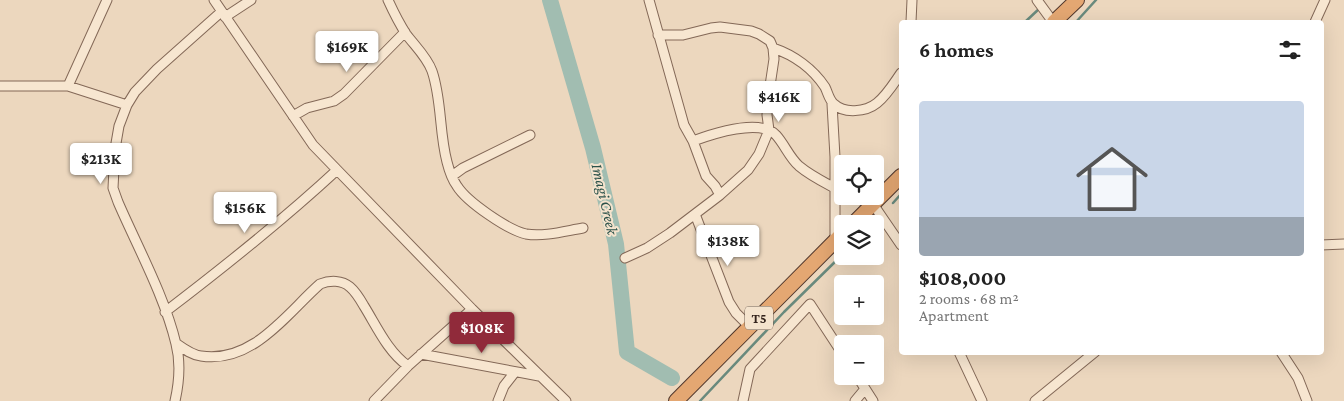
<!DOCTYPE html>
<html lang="en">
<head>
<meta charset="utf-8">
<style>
  body { margin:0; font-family:"Crimson Pro",serif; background:#f6f6f6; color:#222; height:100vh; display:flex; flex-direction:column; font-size:19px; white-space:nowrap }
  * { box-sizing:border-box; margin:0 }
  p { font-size:16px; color:#767676 }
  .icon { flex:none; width:28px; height:28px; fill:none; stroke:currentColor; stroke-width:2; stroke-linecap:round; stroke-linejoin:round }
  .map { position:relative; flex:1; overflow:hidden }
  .panel { position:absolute; left:899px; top:20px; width:425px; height:335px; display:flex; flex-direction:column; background:#fff; border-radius:5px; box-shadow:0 5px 20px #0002 }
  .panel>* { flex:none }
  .fabs { position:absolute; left:834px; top:155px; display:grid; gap:10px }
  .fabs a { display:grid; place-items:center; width:50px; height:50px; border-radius:5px; background:#fff; box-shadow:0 5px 20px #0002; font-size:25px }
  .price { position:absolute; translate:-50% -42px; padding:0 11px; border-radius:5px; background:#fff; color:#222; font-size:16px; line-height:32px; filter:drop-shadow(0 1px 2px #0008) }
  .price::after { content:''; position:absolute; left:50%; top:30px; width:15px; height:11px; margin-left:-8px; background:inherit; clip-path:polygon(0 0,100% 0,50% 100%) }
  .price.current { background:#902a3a; color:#fff }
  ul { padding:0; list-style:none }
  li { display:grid; align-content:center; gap:10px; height:265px; padding:0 20px }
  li+li { border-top:1px solid #e0e0e0 }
  li span { display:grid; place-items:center; height:155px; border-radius:5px; color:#555 }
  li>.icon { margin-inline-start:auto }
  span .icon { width:90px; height:90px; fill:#fffc; stroke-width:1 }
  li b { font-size:21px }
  h2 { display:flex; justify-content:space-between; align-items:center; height:60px; padding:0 20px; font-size:21px }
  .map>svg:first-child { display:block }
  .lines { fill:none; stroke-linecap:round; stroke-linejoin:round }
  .stream { stroke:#698a7d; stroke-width:2.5 }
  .river { stroke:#a1bdb1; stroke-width:16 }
  .minor-casing { stroke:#836857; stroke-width:11 }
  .trunk-casing { stroke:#51372c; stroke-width:16 }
  .minor { stroke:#f7e6d0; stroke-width:9 }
  .trunk { stroke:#e4a772; stroke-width:14 }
  .labels { text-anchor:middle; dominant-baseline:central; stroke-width:4; stroke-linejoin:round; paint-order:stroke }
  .shield { fill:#f4e3cd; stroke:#6d5d51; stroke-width:1 }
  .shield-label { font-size:14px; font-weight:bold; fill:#33231c }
  .water-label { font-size:16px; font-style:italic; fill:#2b524a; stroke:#f4e3cd }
</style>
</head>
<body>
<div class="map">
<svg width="1344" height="401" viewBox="0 0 1344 401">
  <rect width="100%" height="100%" fill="#ecd7be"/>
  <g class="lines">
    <path class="stream" d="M1025,22l15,-14
      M1076,22l20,-22
      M893,203l8,-9
      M874,224l3,-3
      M700,401l84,-89 58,-57"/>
    <path class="river" d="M550,0l43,148 23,96 11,108 45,26"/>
    <defs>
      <path id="minor" d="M214,0l99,145 159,164 94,92
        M388,0c5,11 11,23 18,34 9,12 21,23 26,37 10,29 7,61 15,91 2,8 5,17 10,24 10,16 51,44 69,48 18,3 39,-3 57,-6
        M649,0l35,125 9,16 13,35 9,10 5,9
        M1037,0l16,22
        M225,17l26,-17
        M911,22l1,-22
        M1315,22l10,-22
        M773,48c21,7 40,21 52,39 3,6 4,13 9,17 10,10 32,8 43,-1 10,-8 17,-20 24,-30
        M0,86h68l59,19
        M68,86l39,-86
        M832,104l3,53v85
        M293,116l14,-8 27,-7 10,-7 61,-62
        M693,141c19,-7 67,-23 83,-6 9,10 13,22 23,31 13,11 29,18 43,26
        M452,176l11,-8 67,-33
        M850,196l23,8 28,41
        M695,214l34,88 7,11 14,14
        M1321,245l23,-1
        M625,258l22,-10 23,-15 50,-38 28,-25 11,-16 10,-24 -2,-15 1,-16 6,-40 -1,-11 -3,-7 -11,-7 -8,-3 -31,-4 -9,1 -28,7h-25
        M165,312c59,-45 117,-91 172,-142
        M177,344c7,5 15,11 24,12 52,8 86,-43 119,-72 10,-4 22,-4 30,3 6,5 10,12 14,19 13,21 24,46 44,60
        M959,352l23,49
        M1281,352l17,26 9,23
        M421,354l118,22
        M857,376l16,25
        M175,401c4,-18 6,-38 1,-57 -11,-47 -39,-98 -58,-142l-5,-14 2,-39 4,-23 8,-21 8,-13 22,-23 64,-57
        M374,401l34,-35 64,-57
        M498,401l6,-15 11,-14
        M743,401l7,-32 60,-65 32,49
        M855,401l10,-12
        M1035,401l60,-49"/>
      <path id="trunk" d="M1054,22l23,-22
        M853,224l48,-48
        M676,401l166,-167"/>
    </defs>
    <use href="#minor" class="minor-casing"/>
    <use href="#trunk" class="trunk-casing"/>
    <use href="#minor" class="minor"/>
    <use href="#trunk" class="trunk"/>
  </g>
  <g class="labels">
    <rect class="shield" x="745" y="306.5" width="28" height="23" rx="4"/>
    <g class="shield-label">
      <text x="759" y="318">T5</text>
    </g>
    <g class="water-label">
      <text transform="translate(605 199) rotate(77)">Imagi Creek</text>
    </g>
  </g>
</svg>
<div class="fabs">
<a><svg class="icon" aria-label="locate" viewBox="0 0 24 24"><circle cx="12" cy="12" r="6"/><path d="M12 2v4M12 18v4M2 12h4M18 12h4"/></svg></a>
<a><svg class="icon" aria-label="layers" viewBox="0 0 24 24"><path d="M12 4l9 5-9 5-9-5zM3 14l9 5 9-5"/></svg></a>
<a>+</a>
<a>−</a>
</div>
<b class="price" style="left:347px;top:73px">$169K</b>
<b class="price" style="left:779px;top:123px">$416K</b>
<b class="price" style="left:101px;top:185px">$213K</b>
<b class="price" style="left:245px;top:234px">$156K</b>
<b class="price" style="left:728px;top:267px">$138K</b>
<b class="price current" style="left:482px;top:354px">$108K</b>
<section class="panel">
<h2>6 homes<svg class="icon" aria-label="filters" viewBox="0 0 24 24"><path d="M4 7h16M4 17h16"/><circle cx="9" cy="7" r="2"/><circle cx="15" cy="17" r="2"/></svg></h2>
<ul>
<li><span style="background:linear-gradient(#c9d6e8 75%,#9aa5b1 0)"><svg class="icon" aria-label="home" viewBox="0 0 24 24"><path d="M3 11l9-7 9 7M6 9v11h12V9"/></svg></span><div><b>$108,000</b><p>2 rooms · 68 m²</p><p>Apartment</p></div></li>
</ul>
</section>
</div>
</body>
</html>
